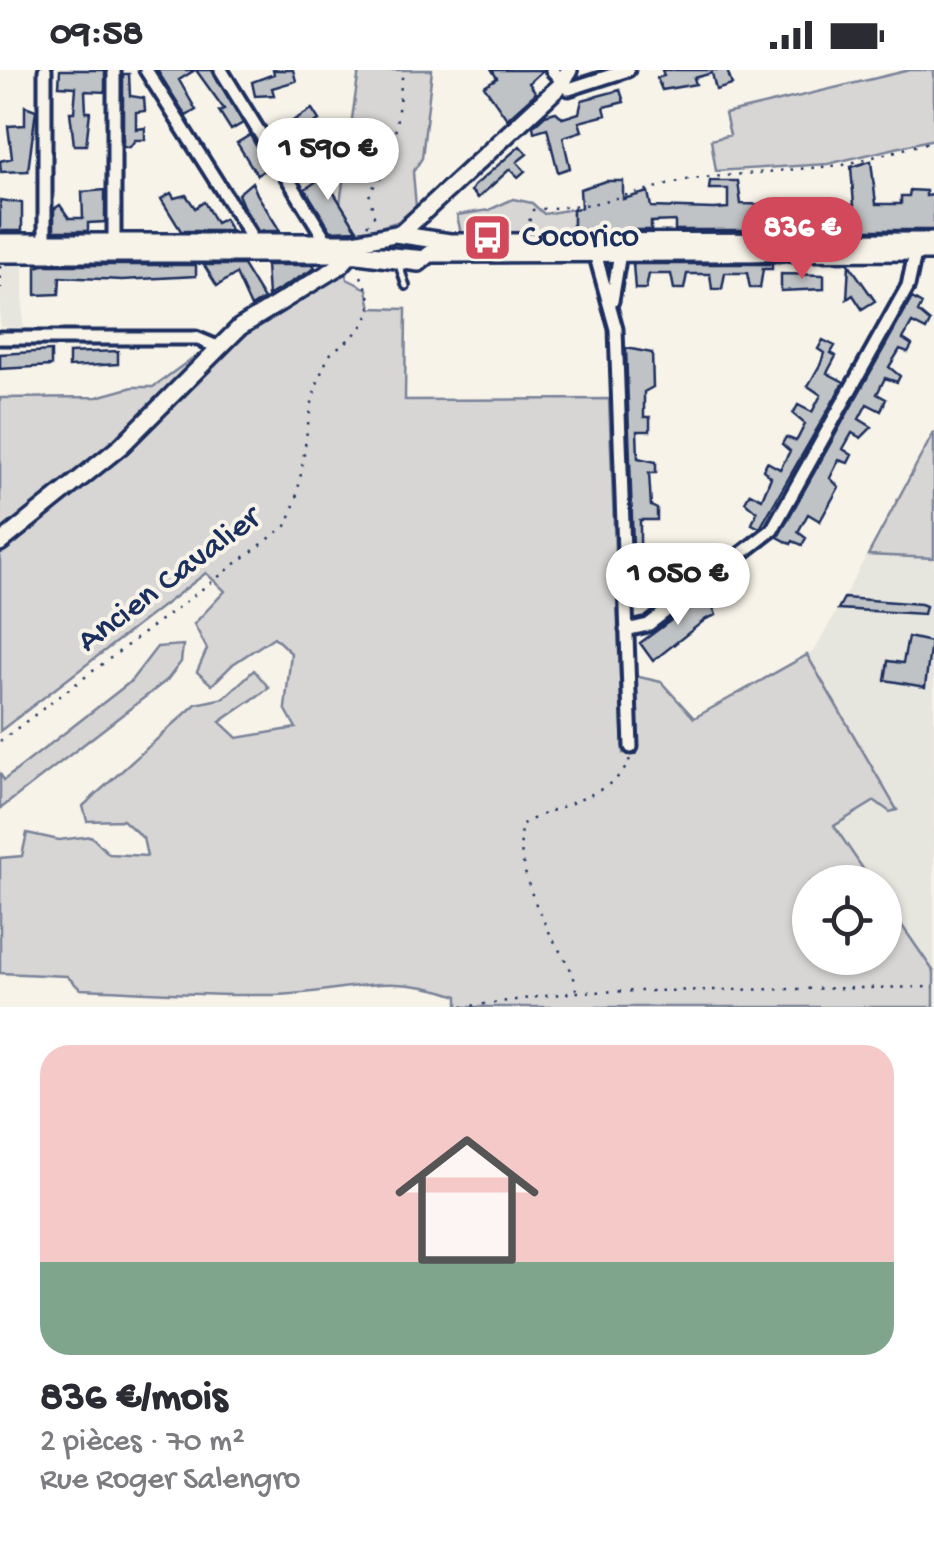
<!DOCTYPE html>
<html lang="fr">
<head>
<meta charset="utf-8">
<style>
  body { margin:0; font-family:"Gochi Hand",sans-serif; background:#f2f2f3; color:#2b2b33; height:100vh; display:flex; flex-direction:column; font-size:38px; white-space:nowrap }
  * { box-sizing:border-box; margin:0 }
  p { font-size:32px; color:#7c7c81 }
  .icon { flex:none; width:55px; height:55px; fill:none; stroke:currentColor; stroke-width:2; stroke-linecap:round; stroke-linejoin:round }
  .map { position:relative; height:937px; overflow:hidden }
  .details { display:flex; flex-direction:column; background:#fff; flex:1 }
  .details>* { flex:none }
  .buttons { position:absolute; left:792px; top:795px; display:grid; gap:20px }
  .buttons a { display:grid; place-items:center; width:110px; height:110px; border-radius:50%; background:#fff; box-shadow:0 2px 8px #0004; font-size:50px }
  .price { position:absolute; translate:-50% -85px; padding:0 22px; border-radius:35px; background:#fff; color:#222; font-size:32px; line-height:65px; filter:drop-shadow(0 2px 5px #0008) }
  .price::after { content:''; position:absolute; left:50%; top:60px; width:30px; height:22px; margin-left:-15px; background:inherit; clip-path:polygon(0 0,100% 0,50% 100%) }
  .price.on { background:#d1495b; color:#fff }
  ul { padding:0; list-style:none }
  li { display:grid; align-content:center; gap:20px; height:530px; padding:0 40px }
  li+li { border-top:2px solid #e1e1e2 }
  li span { display:grid; place-items:center; height:310px; border-radius:30px; color:#555 }
  li>.icon { margin-inline-start:auto }
  span .icon { width:180px; height:180px; fill:#fffc; stroke-width:1 }
  li b { font-size:42px }
  .status { display:flex; justify-content:space-between; align-items:center; height:70px; padding:0 50px; background:#fff; direction:ltr }
  .status svg { height:28px; fill:currentColor }
  .map>svg:first-child { display:block }
  .built { fill:#e6e5de }
  .green { fill:#d7d6d4; stroke:#798299; stroke-width:2.5 }
  .building { fill:#c0c3c5; stroke:#1b2f5e; stroke-width:2.5 }
  .lines { fill:none; stroke-linecap:round; stroke-linejoin:round }
  .lane-casing { stroke:#1b2f5e; stroke-width:12 }
  .street-casing { stroke:#1b2f5e; stroke-width:19 }
  .secondary-casing { stroke:#1b2f5e; stroke-width:22 }
  .path { stroke:#1b2f5e; stroke-width:2.5; stroke-dasharray:2.5 8; stroke-linecap:butt }
  .lane { stroke:#f7f3e8; stroke-width:5 }
  .street { stroke:#f7f3e8; stroke-width:11 }
  .secondary { stroke:#f7f3e8; stroke-width:15 }
  .labels { text-anchor:middle; dominant-baseline:central; stroke-width:8; stroke-linejoin:round; paint-order:stroke }
  .poi-label { font-size:35px; fill:#1b2f5e; stroke:#f7f3e8; text-anchor:start }
  .street-label { font-size:35px; fill:#1b2f5e; stroke:#f7f3e8 }
</style>
</head>
<body>
<div class="status"><b>09:58</b><svg viewBox="0 0 49 12"><path d="M0 12V9h3v3zM5 12V6h3v6zM10 12V3h3v9zM15 12V0h3v12zM26 1h20v11H26zM47 4h2v5h-2z"/></svg></div>
<div class="map">
<svg width="934" height="937" viewBox="0 0 934 937">
  <rect width="100%" height="100%" fill="#f7f3e8"/>
  <filter id="ink" filterUnits="userSpaceOnUse"><feTurbulence type="fractalNoise" baseFrequency=".01" numOctaves="2"/><feDisplacementMap in="SourceGraphic" scale="20" xChannelSelector="R" yChannelSelector="G"/><feConvolveMatrix kernelMatrix="1 2 1 2 8 2 1 2 1" color-interpolation-filters="sRGB"/></filter>
  <g filter="url(#ink)">
    <path class="built" d="M0,194h23v63h-23z
      M934,362v540l-49,-71v-19h-13l-38,-56 41,-25 15,11 6,-2 -89,-155 8,-5z"/>
    <path class="green" d="M359,0h73l-10,88 -9,14 3,35 -19,15 -38,11 -19,-30z
      M910,0h24v69l-106,25 -112,7 -5,-31 19,-5 -5,-21z
      M513,129l19,4 12,11 29,-5v24l-112,1 -4,-19 32,-5z
      M346,204l1,5 20,10 4,19 35,1 -1,91 204,-1 14,354 14,-4 -2,-73 26,6 33,36 113,-63 90,155 -7,2 -15,-11 -41,25 38,56h-62v76h75v-57l49,71v35h-476v-11c-77,-27 -117,-1 -191,-1 -62,1 -125,-4 -187,-6l-13,-13 -67,-3v-115l22,-2 5,-23 32,7 32,-4 18,18 38,2 -4,-18 -20,-18 -36,1 -4,-15 113,-102 28,-6 30,-28 15,18 -49,34 17,16 59,-10 -11,-20 6,-55 -17,-16 -41,27 -21,21 -15,-13 10,-23 -13,-25 31,-33 -19,-18 -206,158v-178l95,-77 -95,60v-138l97,-1 36,-10h20l41,-30 24,5 26,-27 94,-60z
      M934,362v126l-66,-3z
      M183,575l-2,17 -14,18 -167,129v-35l4,6 126,-98 27,-35z"/>
    <path class="building" d="M60,0h45v22l-20,-1 1,21h4l-4,33h-12l-4,-33h4l2,-25 -17,-1z
      M157,0h38l-16,10 17,30 -10,6z
      M196,0h16l31,53 -12,7 -12,-19 5,-2z
      M273,0h20l3,11 -24,7 2,7 -19,1 -3,-14 22,-8z
      M492,0h51l-14,13 7,10 -29,26 -23,-33 13,-8z
      M662,0h65l5,15 -16,5 -4,-17 -18,5 2,6 -34,6 -5,-12 7,-2z
      M123,4h6l1,22 14,2 1,13 -9,1v17l9,-1v12h-10l-5,7h-7z
      M620,20l4,12 -20,5 2,8 -27,7 3,9 -19,6 7,31 -12,4 -11,-44 -13,4 -1,-6 12,-11 11,-3 7,6 16,-5 3,-13z
      M25,36l11,4 -8,61 -27,1 -1,-11 12,-3 -4,-32 17,-1z
      M312,39l7,11 -25,16 6,11 -11,7 -14,-22z
      M250,65l18,33 -11,7 -20,-32z
      M520,76l7,8 -10,8 8,9 -7,6 -8,-8 -32,29 -7,-7 3,-5z
      M313,90l21,33 23,37 -26,1 -26,-42 12,-8 -11,-17z
      M871,91l5,43h25v-8h8l1,-6 16,1v5l8,-1v35h-99v-13l14,-1 -1,-11h6l-3,-38z
      M606,111h17v18l25,-7 3,15 63,2 14,-1v-19h-19l1,-8h28l3,23 42,1v25h-108v-9l-24,1v8h-78v-21l8,-1 -1,-19z
      M252,112l5,12 23,37h-22l-15,-25 -5,-12z
      M105,120v32l-17,1v8h-34v-22l6,-4 9,13h14l-1,-26z
      M171,123l3,5 12,-3 9,13 9,-6 12,21 8,-4 7,12h-50l-20,-32z
      M0,130l22,3v28h-22z
      M633,194h139v5h-9l-3,19h-10l-3,-15h-22l-3,16h-10l-2,-15h-23l-3,15h-10l-3,-15h-22l-3,15h-11z
      M849,194l26,37 -13,8 -9,-14 -6,4z
      M43,195h153v11l-74,4 -62,-3 -1,17 -23,1v-28z
      M204,195h39l21,34 -13,8 -15,-33 -19,12z
      M266,195h48l1,3 -47,28z
      M781,204l43,1v14l-43,2z
      M912,228l10,6 -4,8 12,10 -4,8 -14,-7 -9,16 9,6 -4,7 -8,-3 -11,18 11,9 -3,6 -12,-4 -8,16 9,5 -5,12 -14,-7 -8,15 13,8 -11,11 -9,-5 -9,16 9,6 -4,8 -9,-3 -9,18 9,9 -19,34 -12,-7 -10,18 8,6 -4,7 -9,-4 -2,3 -13,-7z
      M823,270l12,6 -4,7 5,3 -9,17 17,9 -84,146 -8,-4 5,-12 -12,-10 5,-9 12,6 9,-22 -8,-7 4,-8 13,7 10,-18 -8,-7 4,-7 10,4 2,-3 7,-14 -12,-10 5,-9 14,7 9,-17 -13,-9 13,-23 3,-10 -6,-4z
      M626,278l26,5 1,34 -9,5v25h6v14h-13l1,27 18,4v11h-7l2,33 6,3v11h-17v20l1,19 18,1v16l-25,-1z
      M51,281v15l-51,3v-15z
      M118,281v13l-49,3v-14z
      M708,523l8,22 -10,4 -53,42 -13,-18z
      M844,528l77,6 5,2 -2,8 -86,-5z
      M908,567l23,5 -6,45 -40,-7 3,-19 15,2z"/>
    <g class="lines">
      <defs>
        <path id="lane" d="M358,178l69,6
          M399,195l7,21"/>
        <path id="street" d="M114,0v173
          M146,0l103,163 -1,10
          M221,0l106,172
          M552,0l17,19 59,-19
          M45,173v-173
          M595,183l21,76 15,418
          M612,231l8,-48
          M0,268h196l24,10
          M626,560l22,-5 124,-95 136,-244 9,-42"/>
        <path id="secondary" d="M400,164l162,-150 7,-14
          M0,172h353l42,-8 55,8 484,-1
          M0,184h351l68,9 11,-9
          M430,184l504,-2
          M0,473l121,-97 119,-119 101,-62 10,-11"/>
      </defs>
      <use href="#lane" class="lane-casing"/>
      <use href="#street" class="street-casing"/>
      <use href="#secondary" class="secondary-casing"/>
      <path class="path" d="M367,155l7,-9 -5,-24 22,-26 12,-96
        M526,161l7,-21 59,-6 98,-25 153,-14 91,-24
        M0,196l1,22
        M0,671l286,-215c25,-53 13,-119 44,-171 3,-6 12,-9 17,-14 29,-24 29,-42 10,-71
        M576,920c-1,-18 -10,-28 -19,-44 -21,-37 -40,-78 -36,-121 32,-19 99,-31 109,-67
        M462,937l114,-15 358,-5"/>
      <use href="#lane" class="lane"/>
      <use href="#street" class="street"/>
      <use href="#secondary" class="secondary"/>
    </g>
  </g>
  <defs>
    <symbol id="bus-square" viewBox="-11 -11 22 22"><rect x="-9" y="-9" width="18" height="18" rx="4" fill="#d1495b" stroke="#f7f3e8"/><path d="M-5-6H5V4H4V6H2V4H-2V6H-4V4H-5ZM-3.5-4V0h7V-4ZM-3.5 1.2v1.5H-2V1.2ZM2 1.2v1.5H3.5V1.2Z" fill="#fff"/></symbol>
  </defs>
  <g fill-rule="evenodd">
    <use href="#bus-square" x="460" y="140" width="55" height="55"/>
  </g>
  <g class="labels">
    <g class="poi-label">
      <text x="522" y="168">Cocorico</text>
    </g>
    <g class="street-label">
      <text transform="translate(170 511) rotate(-37)">Ancien Cavalier</text>
    </g>
  </g>
</svg>
<div class="buttons">
<a><svg class="icon" aria-label="locate" viewBox="0 0 24 24"><circle cx="12" cy="12" r="6"/><path d="M12 2v4M12 18v4M2 12h4M18 12h4"/></svg></a>
</div>
<b class="price" style="left:328px;top:133px">1 590 €</b>
<b class="price on" style="left:802px;top:212px">836 €</b>
<b class="price" style="left:678px;top:558px">1 050 €</b>
</div>
<section class="details">
<ul>
<li><span style="background:linear-gradient(#f6c9c9 70%,#7fa58c 0)"><svg class="icon" aria-label="home" viewBox="0 0 24 24"><path d="M3 11l9-7 9 7M6 9v11h12V9"/></svg></span><div><b>836 €/mois</b><p>2 pièces · 70 m²</p><p>Rue Roger Salengro</p></div></li>
</ul>
</section>
</body>
</html>
